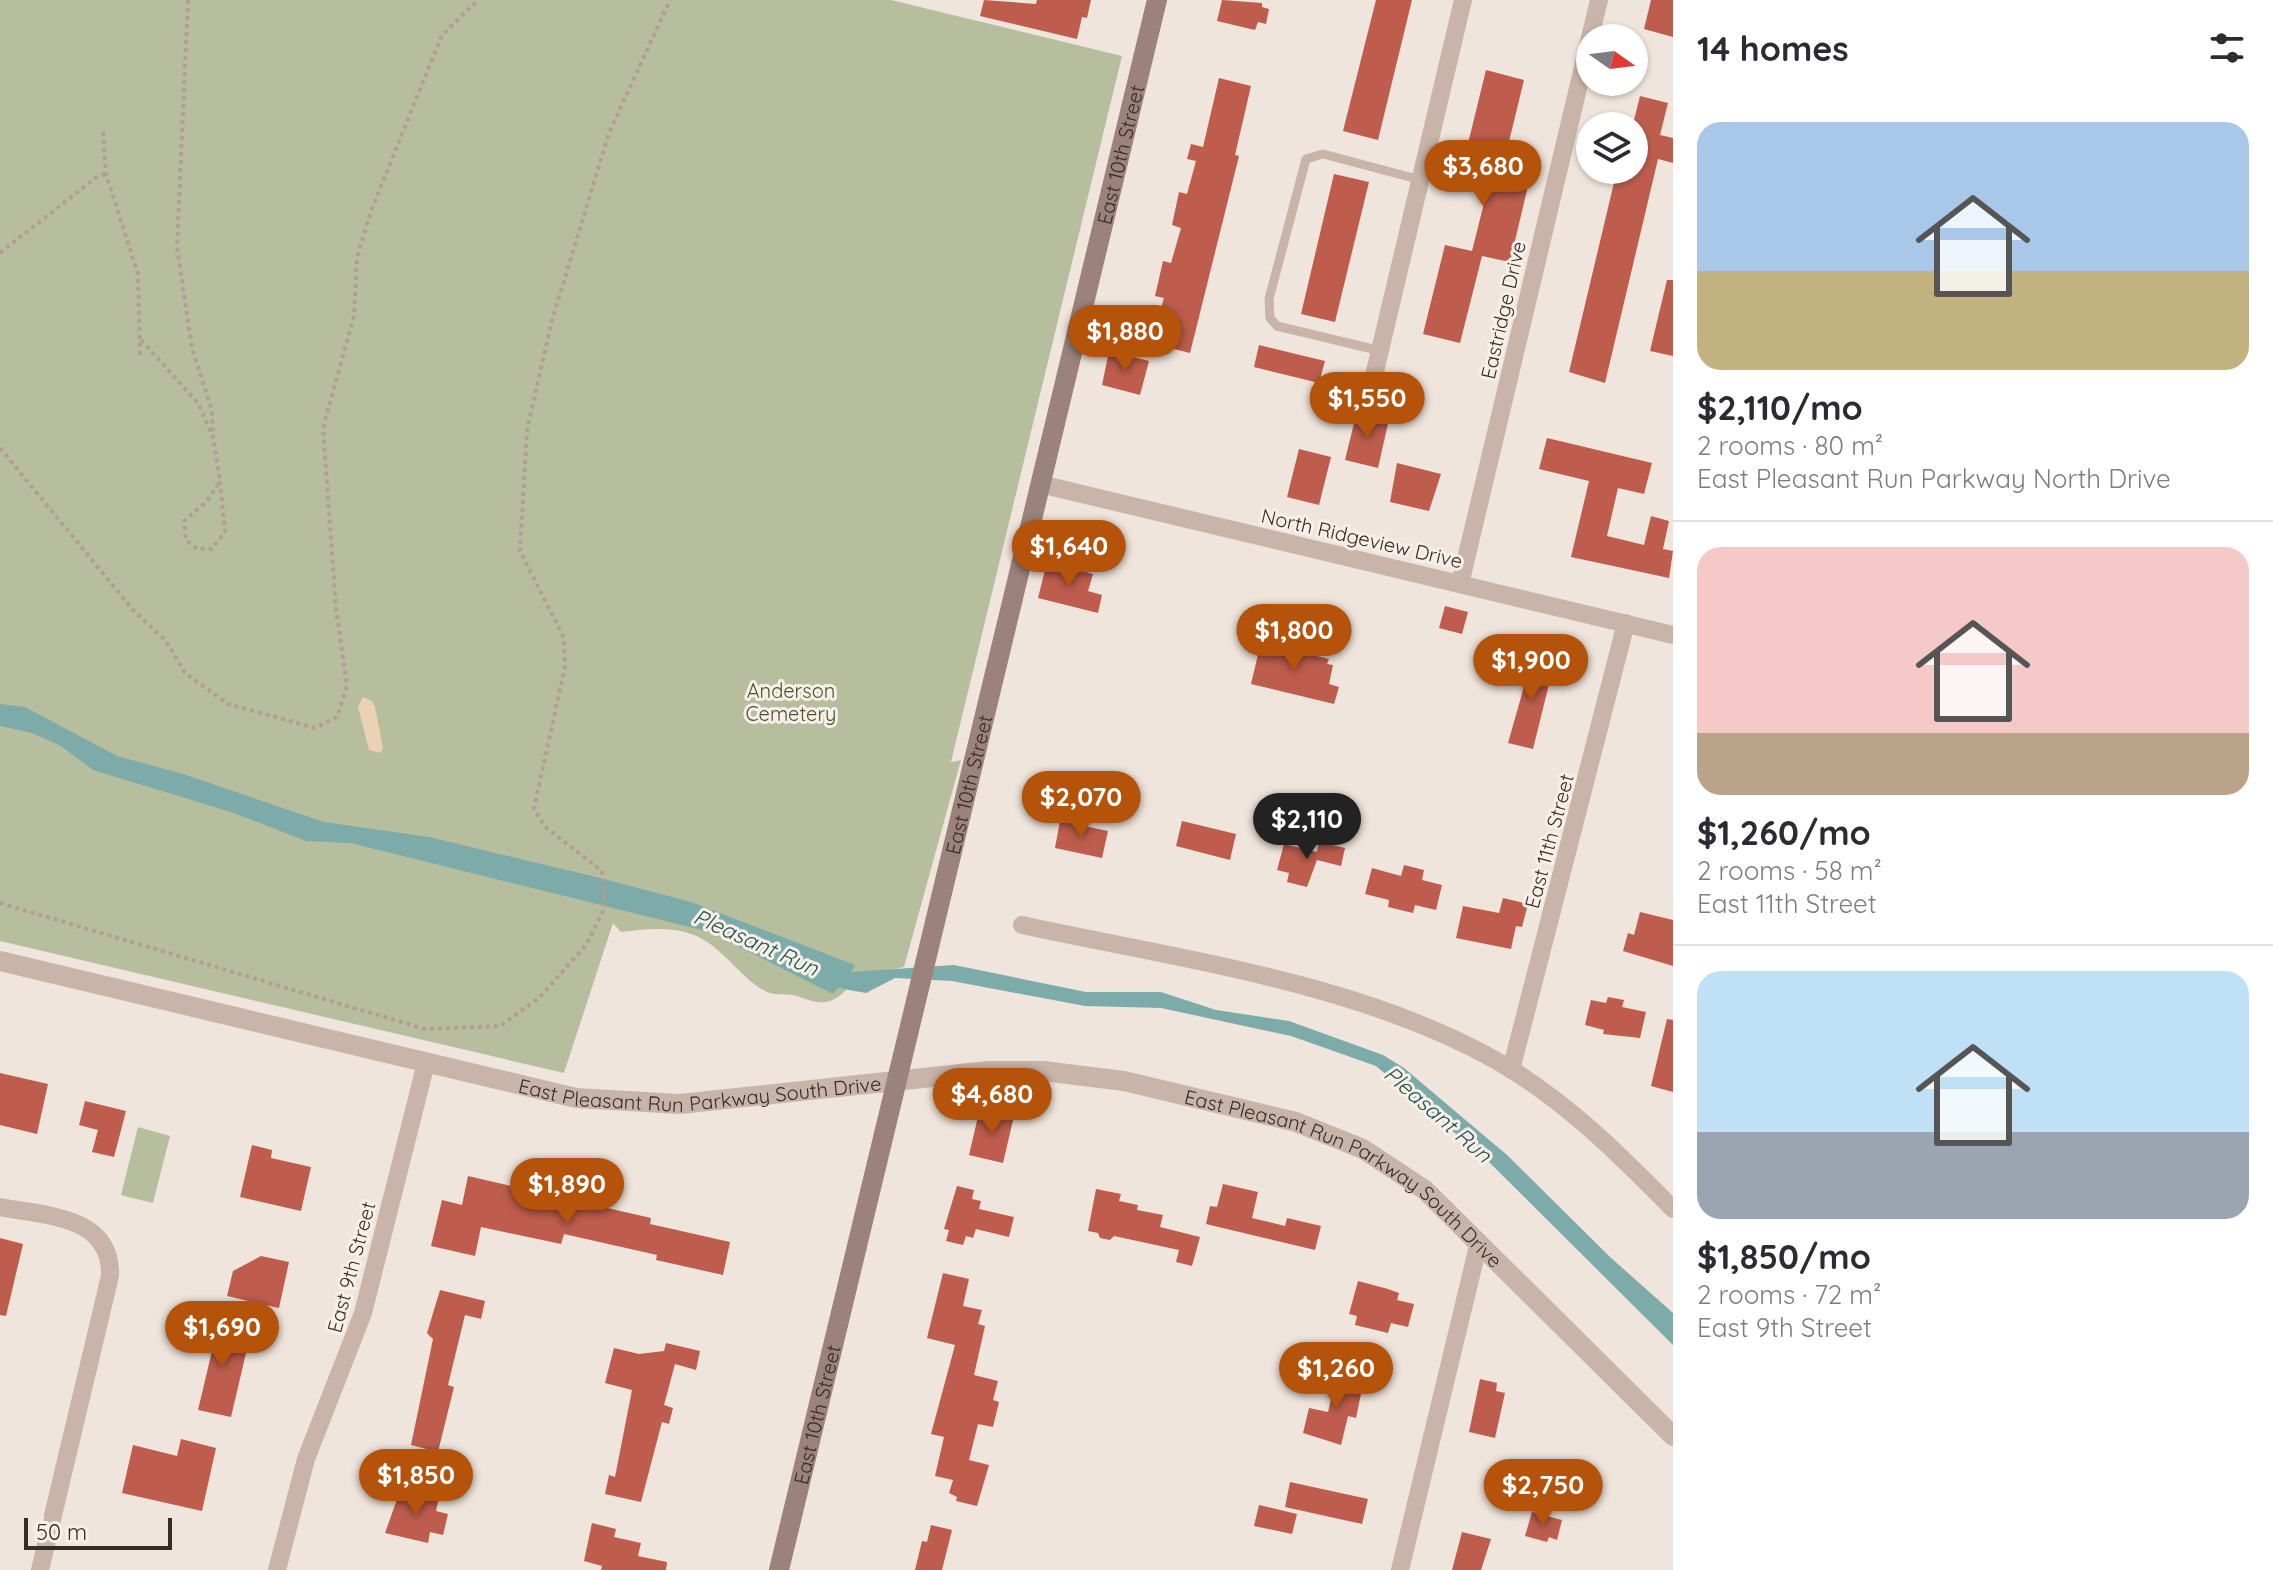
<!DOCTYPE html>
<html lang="en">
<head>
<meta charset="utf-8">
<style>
  body { margin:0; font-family:Quicksand,sans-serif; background:#f7f7f7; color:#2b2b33; height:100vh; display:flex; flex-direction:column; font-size:30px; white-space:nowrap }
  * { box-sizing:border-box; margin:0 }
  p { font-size:26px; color:#7c7c81 }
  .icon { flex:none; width:44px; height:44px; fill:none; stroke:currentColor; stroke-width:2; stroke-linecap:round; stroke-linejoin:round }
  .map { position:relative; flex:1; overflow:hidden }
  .panel { display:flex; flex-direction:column; background:#fff; width:600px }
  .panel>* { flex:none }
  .needle { width:52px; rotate:104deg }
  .tools { position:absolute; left:1576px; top:24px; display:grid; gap:16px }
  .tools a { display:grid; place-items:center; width:72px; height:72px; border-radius:50%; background:#fff; box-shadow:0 2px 6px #0004; font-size:40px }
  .scale { position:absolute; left:24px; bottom:20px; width:148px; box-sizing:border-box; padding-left:8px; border:4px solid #352b28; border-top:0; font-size:22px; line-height:28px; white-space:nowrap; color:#352b28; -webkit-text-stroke:6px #f8efe8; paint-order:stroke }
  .price { position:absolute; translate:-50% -68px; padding:0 18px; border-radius:28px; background:#b45309; color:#fff; font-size:26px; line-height:52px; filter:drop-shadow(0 2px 4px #0008) }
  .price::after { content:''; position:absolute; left:50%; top:48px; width:24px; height:18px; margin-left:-12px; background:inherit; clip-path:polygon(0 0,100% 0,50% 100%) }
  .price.selected { background:#222; color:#fff }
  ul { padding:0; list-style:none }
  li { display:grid; align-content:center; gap:16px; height:424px; padding:0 24px }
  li+li { border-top:2px solid #e1e1e2 }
  li span { display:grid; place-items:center; height:248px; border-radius:24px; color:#555 }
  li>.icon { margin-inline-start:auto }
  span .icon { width:144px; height:144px; fill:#fffc; stroke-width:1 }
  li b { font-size:34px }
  h2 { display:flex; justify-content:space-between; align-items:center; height:96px; padding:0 24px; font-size:34px }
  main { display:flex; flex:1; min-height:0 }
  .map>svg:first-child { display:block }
  .green { fill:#b7be9d }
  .sand { fill:#ead2b5 }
  .water { fill:#7daba9 }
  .building { fill:#be5d4d }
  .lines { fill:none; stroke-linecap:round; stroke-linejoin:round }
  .path { stroke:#b39e93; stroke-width:4; stroke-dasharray:4 4; stroke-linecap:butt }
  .service { stroke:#c8b4a9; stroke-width:9 }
  .minor { stroke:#c8b4a9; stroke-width:18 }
  .tertiary { stroke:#c8b4a9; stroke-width:20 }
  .secondary { stroke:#9b837b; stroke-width:20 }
  .labels { text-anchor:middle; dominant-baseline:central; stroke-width:6; stroke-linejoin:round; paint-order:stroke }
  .street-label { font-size:20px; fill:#352b28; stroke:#f8efe8 }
  .park-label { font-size:20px; fill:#48522e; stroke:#f8efe8 }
  .water-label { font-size:22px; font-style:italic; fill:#215452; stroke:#f8efe8 }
</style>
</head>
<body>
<main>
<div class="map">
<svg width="1673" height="1570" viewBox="0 0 1673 1570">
  <rect width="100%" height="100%" fill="#f0e5dc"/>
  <path class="green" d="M0,0h891l231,56 -171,706 10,-2 -57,207 -25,5h-35l-153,-70 -67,-14 30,18 179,81 14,2c-17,18 -29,15 -50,7 -9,-3 -21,0 -30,-4 -27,-13 -43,-45 -73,-57 -23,-9 -50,-6 -73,-3l-8,-9 -49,150 -564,-132z
    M138,1127l32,9 -17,67 -32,-8z"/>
  <path class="sand" d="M363,697l9,4 3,6 8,41 -3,5 -11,-3 -11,-43z"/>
  <path class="water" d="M0,704l25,3 92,49 66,18 141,48 105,15 167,40 95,25 164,63 -4,7 103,-7 132,27h75l55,18 73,11 94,34 21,13 103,87 103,102 63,56v32l-185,-184 -112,-95 -85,-30 -130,-28 -76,-2 -133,-25 -57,-3 -29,15 -28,-5 -5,6 -123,-62 -360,-89 -44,-2 -72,-28 -141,-43 -32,-24 -29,-13 -32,-7z"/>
  <path class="building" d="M984,0l52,4 1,-4h54l-4,18 -5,-1 -5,22 -97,-23z
    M1222,0l40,3v4l7,2 -3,15 -8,-2 -3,8 -38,-9z
    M1376,0h36l-34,140 -35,-9z
    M1651,0h22v37l-29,-8z
    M1486,70l38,10 -21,86 28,7 -21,89 -28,-6 -22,87 -37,-9 22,-89 27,6 21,-84 -29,-7z
    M1219,78l32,8 -16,69 4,1 -49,197 -40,-10 14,-45 -9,-2 8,-35 8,2 10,-35 -9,-3 7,-33 8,2 9,-33 -9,-2 4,-15 12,3z
    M1640,96l28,7 -8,32 13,3v25l-15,-4 -53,224 -36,-11 48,-202h17v-50z
    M1334,174l35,8 -34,140 -34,-8z
    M1667,280h6v76l-23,-5z
    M1259,345l66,16 -6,22 -65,-16z
    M1109,351l40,10 -9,34 -38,-10z
    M1357,411l32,8 -11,49 -33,-8z
    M1547,438l105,25 -8,31 -26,-6 -11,48 37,9 7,-29 18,5 -6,28 10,2 -4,27 -98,-21 18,-76 -50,-12z
    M1299,449l32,8 -12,48 -32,-8z
    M1397,463l44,11 -12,37 -39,-9z
    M1047,562l46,12 -5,17 14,4 -4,18 -60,-15z
    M1445,606l23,6 -6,22 -23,-6z
    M1262,638l52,13 -1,4 16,4 -2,5 6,1 -4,19 10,3 -5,17 -83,-20z
    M1525,656l29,8 -21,85 -25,-6 17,-60 -7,-1z
    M1060,821l48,10 -6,27 -47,-10z
    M1182,821l54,13 -6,26 -54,-14z
    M1319,842l26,6 -4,18 -24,-6 -10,27 -20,-5 2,-9 -12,-3 7,-26 33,8z
    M1404,865l20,5 -2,10 20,5 -6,25 -21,-5 -2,8 -25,-6 1,-7 -24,-6 7,-26 29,8z
    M1503,898l25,6 -6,23 -6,-1 -5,23 -55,-11 7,-32 36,7z
    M1640,912l33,8v46l-50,-15 5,-18 6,2z
    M1608,997l16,3 -2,7 24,5 -6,26 -37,-4 1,-4 -19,-5 6,-25 15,3z
    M1667,1019l6,1v72l-22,-6z
    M0,1073l48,11 -11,50 -37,-9z
    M85,1101l41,10 -12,46 -22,-5 6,-22 -19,-5z
    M980,1108l34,8 -11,47 -34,-8z
    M252,1145l20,5 -1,8 40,9 -10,44 -61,-14z
    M468,1176l183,42 -1,6 80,18 -7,33 -67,-15 1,-5 -93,-21 -3,10 -80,-17 -6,29 -44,-10 11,-46 20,5z
    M1223,1184l35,8 -6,26 33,8 2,-8 34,8 -6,24 -109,-26 4,-18 7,1z
    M957,1186l17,4 -2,9 9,2 -2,8 35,8 -5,20 -33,-8 -3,9 -7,-2 -3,9 -17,-4 3,-11 -5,-1z
    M1096,1189l25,5 -2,7 19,4 -1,5 26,5 -3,12 40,10 -8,29 -16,-4 3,-12 -65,-14 -4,4 -10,-2 -2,-5 -10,-2z
    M0,1238l23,6 -17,72 -6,-1z
    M261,1256l28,6 -10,46 -52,-12 6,-25z
    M943,1273l26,6 -6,27 19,4 -4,14 7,2 -11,49 24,6 -5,19 6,2 -6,25 -15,-3 -9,36 20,5 -12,41 -21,-5 1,-4 -8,-4 4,-13 -18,-4 9,-39 -13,-3 24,-89 -28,-7z
    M1358,1281l30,8 11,4 -2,7 17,4 -6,23 -17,-4 -3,10 -33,-8 2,-9 -8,-2z
    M440,1290l45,11 -4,18 -16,-4 -17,70 6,2 -16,65 -27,-7 22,-106 -6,-6z
    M201,1325l49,11 -19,81 -33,-7 14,-59 -16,-4z
    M666,1343l34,8 -4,19 -21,-6 -11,41 9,3 -4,16 -7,-2 -21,80 -36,-8 4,-19 6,2 17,-87 -27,-7 9,-35 25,6 25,-3z
    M1337,1373l27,6 -8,39 -8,-2 -7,29 -38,-12 6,-25 19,4z
    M1480,1379l17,4 -1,8 9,2 -10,45 -26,-6z
    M181,1439l35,9 -14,63 -80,-18 11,-48 44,11z
    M1290,1482l78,17 -6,25 -77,-17z
    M401,1488l38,9 -3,14 12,3 -5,21 -13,-3 -2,11 -43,-10z
    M1259,1505l38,9 -5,20 -38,-8z
    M1532,1512l30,8 -5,20 -8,-3 -2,5 -22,-6z
    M592,1523l24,6 -2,8 27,6 -3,13 29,6 -1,8h-65l1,-4 -18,-5z
    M931,1525l21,5 -10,40h-27l7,-29 5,1z
    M1462,1532l29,7 -10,31h-29z"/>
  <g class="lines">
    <path class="path" d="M188,0l-11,247 15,101 20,63 1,26
      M103,132l3,42 32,100 2,82
      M0,253l98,-77 8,-2
      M141,340l57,63 15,34 7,44
      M0,448l133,162 33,31 19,32 43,31 87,24 22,-11 10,-31 -11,-78 -13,-180 31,-112 3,-59 14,-46 71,-176 36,-35
      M220,481l5,51 -13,17h-15l-11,-9 -2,-19 23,-20z
      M0,903l425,126 75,-3 39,-28 47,-53 19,-38 -3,-36 -58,-45 -10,-18 31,-141 -1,-29 -44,-87 7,-121 25,-110 57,-187 61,-133"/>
    <path class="service" d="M1381,351l-104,-25 -7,-8 -1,-19 37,-140 17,-5 98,26"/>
    <path class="minor" d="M1368,401l95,-401
      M1040,484l633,151
      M1460,584l139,-584
      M1022,925c156,34 335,57 475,136 67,38 123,94 176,148
      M1511,1070l115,-447
      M0,1207c45,9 112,8 110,69l-70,294
      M277,1570l29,-111 57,-146 63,-250
      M1400,1570l79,-328"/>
    <path class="tertiary" id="s1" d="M0,961l576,137 104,6 308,-33h55l81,10 172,41 67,27 62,41 248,246"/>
    <path class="secondary" id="s2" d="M779,1570l378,-1570"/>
  </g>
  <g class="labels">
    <g class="street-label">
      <text stroke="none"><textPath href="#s2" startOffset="1456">East 10th Street</textPath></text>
      <text transform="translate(1503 310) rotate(-77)">Eastridge Drive</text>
      <text transform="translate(1362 538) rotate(13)">North Ridgeview Drive</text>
      <text stroke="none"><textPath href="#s2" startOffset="808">East 10th Street</textPath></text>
      <text transform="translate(1549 841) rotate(-75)">East 11th Street</text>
      <text stroke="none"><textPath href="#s1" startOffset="716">East Pleasant Run Parkway South Drive</textPath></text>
      <text stroke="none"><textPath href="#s1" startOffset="1388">East Pleasant Run Parkway South Drive</textPath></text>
      <text transform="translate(351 1267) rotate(-75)">East 9th Street</text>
      <text stroke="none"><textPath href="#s2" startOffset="160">East 10th Street</textPath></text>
    </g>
    <g class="park-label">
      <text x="791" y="690">Anderson<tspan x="791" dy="23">Cemetery</tspan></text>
    </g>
    <g class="water-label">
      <text transform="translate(756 942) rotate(24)">Pleasant Run</text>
      <text transform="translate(1438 1114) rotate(41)">Pleasant Run</text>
    </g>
  </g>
</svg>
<div class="tools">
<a><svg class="needle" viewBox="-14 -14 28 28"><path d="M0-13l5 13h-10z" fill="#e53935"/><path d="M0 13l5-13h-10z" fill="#7c7c81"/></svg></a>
<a><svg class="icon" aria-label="layers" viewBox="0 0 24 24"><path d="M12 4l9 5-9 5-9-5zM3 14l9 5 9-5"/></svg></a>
</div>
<div class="scale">50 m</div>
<b class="price" style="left:1483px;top:208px">$3,680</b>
<b class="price" style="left:1125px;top:373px">$1,880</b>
<b class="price" style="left:1367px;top:440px">$1,550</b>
<b class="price" style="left:1069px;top:588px">$1,640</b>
<b class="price" style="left:1294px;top:672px">$1,800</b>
<b class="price" style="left:1531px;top:702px">$1,900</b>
<b class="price" style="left:1081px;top:839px">$2,070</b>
<b class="price selected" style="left:1307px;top:861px">$2,110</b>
<b class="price" style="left:992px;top:1136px">$4,680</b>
<b class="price" style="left:567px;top:1226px">$1,890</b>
<b class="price" style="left:222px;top:1369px">$1,690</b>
<b class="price" style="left:1336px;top:1410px">$1,260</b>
<b class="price" style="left:416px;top:1517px">$1,850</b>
<b class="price" style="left:1543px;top:1527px">$2,750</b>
</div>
<section class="panel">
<h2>14 homes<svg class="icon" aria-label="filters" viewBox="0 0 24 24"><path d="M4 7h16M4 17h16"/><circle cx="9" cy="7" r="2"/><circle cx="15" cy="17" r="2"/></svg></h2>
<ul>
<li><span style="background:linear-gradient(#a9c7e8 60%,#c2b280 0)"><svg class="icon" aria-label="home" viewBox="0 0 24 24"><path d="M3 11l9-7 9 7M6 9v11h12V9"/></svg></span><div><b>$2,110/mo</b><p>2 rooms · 80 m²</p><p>East Pleasant Run Parkway North Drive</p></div></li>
<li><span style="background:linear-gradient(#f6c9c9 75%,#b9a48a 0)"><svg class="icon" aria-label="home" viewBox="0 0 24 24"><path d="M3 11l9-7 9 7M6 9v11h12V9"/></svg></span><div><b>$1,260/mo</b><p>2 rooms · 58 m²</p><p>East 11th Street</p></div></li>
<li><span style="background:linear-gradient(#bfe0f5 65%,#9aa5b1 0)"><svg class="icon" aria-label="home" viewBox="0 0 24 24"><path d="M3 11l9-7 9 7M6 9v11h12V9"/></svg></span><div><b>$1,850/mo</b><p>2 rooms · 72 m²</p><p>East 9th Street</p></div></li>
</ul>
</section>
</main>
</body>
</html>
